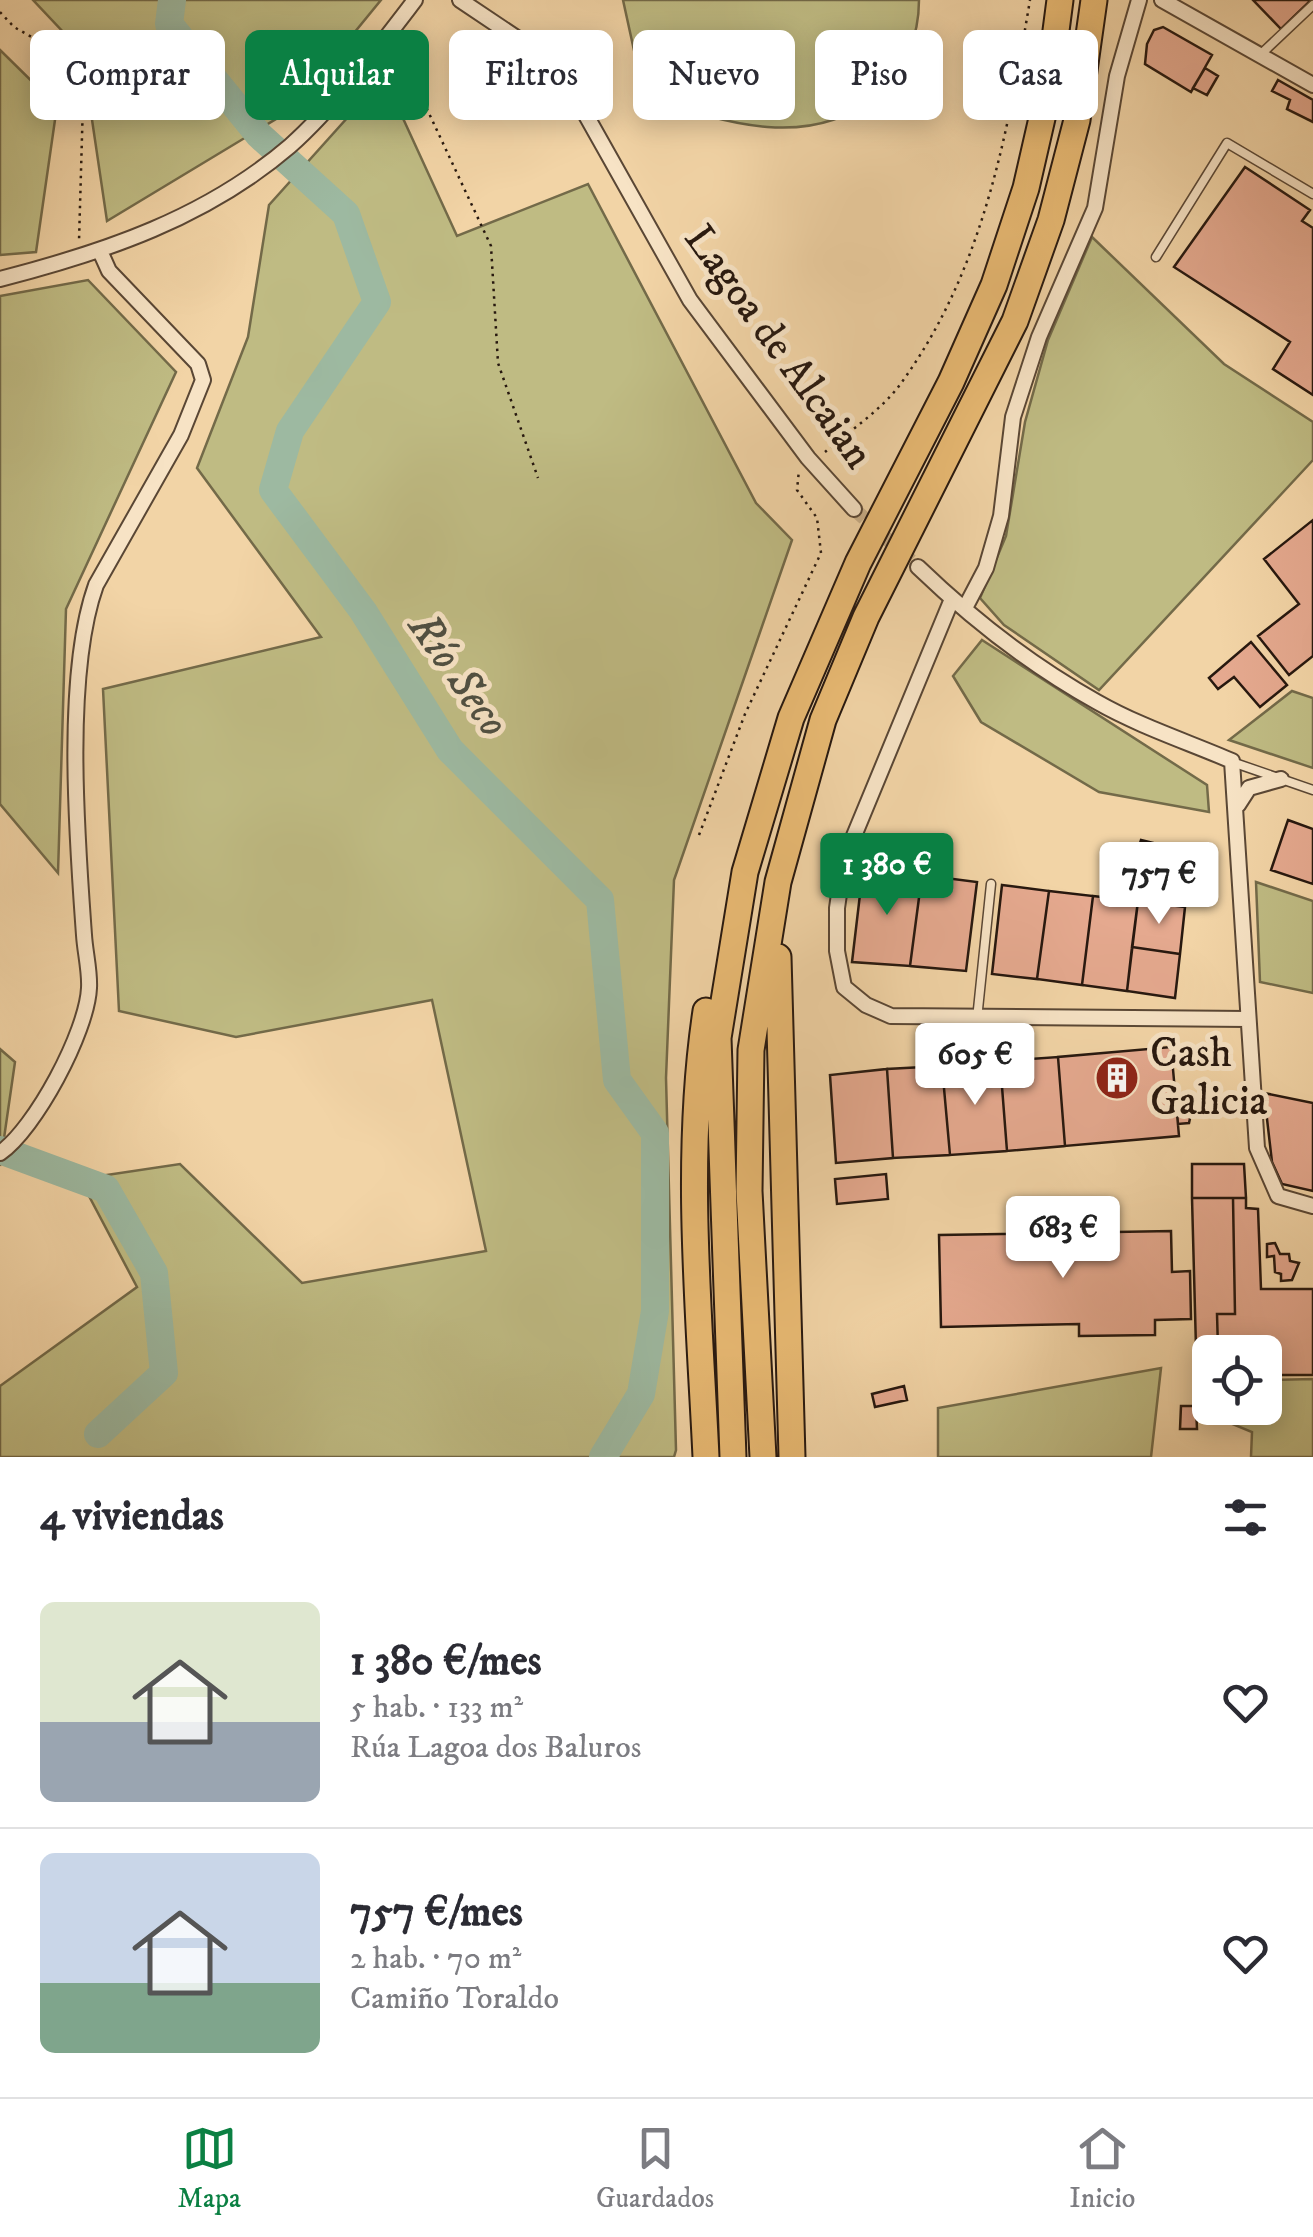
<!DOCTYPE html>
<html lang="es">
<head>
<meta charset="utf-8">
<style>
  body { margin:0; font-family:"IM FELL DW Pica",serif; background:#f2f2f3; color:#2b2b33; height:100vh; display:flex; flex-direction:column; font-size:38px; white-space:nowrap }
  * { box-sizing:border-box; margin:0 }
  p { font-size:32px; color:#7c7c81 }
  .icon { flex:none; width:55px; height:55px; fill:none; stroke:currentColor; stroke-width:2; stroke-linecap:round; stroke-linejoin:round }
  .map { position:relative; height:1457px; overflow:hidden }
  .panel { display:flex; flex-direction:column; background:#fff; flex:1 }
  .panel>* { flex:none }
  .guide { position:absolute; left:30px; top:30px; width:1255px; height:90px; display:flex; gap:20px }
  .tools { position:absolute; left:1192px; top:1335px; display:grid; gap:20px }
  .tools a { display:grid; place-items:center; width:90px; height:90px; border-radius:15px; background:#fff; box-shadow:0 5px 25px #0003; font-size:50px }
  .price { position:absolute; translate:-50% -85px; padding:0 22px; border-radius:10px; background:#fff; color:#222; font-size:32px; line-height:65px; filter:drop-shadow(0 2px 5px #0008) }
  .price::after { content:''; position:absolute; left:50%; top:60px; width:30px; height:22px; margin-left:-15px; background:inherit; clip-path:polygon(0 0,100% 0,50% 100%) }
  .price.active { background:#0b8043; color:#fff }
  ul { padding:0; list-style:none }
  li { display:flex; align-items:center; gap:30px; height:250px; padding:0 40px }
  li+li { border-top:2px solid #e1e1e2 }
  li span { display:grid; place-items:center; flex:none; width:280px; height:200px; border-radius:15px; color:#555 }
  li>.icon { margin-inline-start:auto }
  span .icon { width:120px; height:120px; fill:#fffc; stroke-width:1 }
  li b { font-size:42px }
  h2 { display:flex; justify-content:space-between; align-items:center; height:120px; padding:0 40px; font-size:42px }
  .pill { padding:0 35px; border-radius:15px; background:#fff; box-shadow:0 5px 25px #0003; font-size:35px; line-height:90px }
  .pill.active { background:#0b8043; color:#fff }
  .tabs { display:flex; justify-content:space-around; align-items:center; height:140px; border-top:2px solid #e1e1e2; background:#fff; font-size:28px; color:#7c7c81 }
  .tabs a { display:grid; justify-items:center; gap:5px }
  .tabs .active { color:#0b8043 }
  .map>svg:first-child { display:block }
  .green { fill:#bfbb83; stroke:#736a49; stroke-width:2.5 }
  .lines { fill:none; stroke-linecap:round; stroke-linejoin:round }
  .river { stroke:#9db9a1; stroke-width:28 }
  .building { fill:#e5a98f; stroke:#27180f; stroke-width:2.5 }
  .street-tunnel { stroke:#c9ae88; stroke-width:14; stroke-dasharray:14 7; stroke-linecap:butt }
  .lane-casing { stroke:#5a4735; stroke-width:11 }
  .street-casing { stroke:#5a4735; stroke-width:18 }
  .highway-casing { stroke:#27180f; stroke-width:29 }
  .path { stroke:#27180f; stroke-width:2.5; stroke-dasharray:2.5 5; stroke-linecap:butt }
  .lane { stroke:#f7e3c5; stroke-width:8 }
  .street { stroke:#f7e3c5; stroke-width:14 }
  .highway { stroke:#e9ba73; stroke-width:25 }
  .labels { text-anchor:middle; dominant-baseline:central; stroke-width:10; stroke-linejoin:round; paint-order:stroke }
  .street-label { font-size:42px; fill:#27180f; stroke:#f7e3c5 }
  .poi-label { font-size:42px; fill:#27180f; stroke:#f7e3c5; text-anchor:start }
  .water-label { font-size:45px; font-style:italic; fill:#505042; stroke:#f7e3c5 }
</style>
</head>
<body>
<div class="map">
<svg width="1313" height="1457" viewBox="0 0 1313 1457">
  <rect width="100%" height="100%" fill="#f2d4a6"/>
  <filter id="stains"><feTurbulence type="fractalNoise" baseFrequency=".002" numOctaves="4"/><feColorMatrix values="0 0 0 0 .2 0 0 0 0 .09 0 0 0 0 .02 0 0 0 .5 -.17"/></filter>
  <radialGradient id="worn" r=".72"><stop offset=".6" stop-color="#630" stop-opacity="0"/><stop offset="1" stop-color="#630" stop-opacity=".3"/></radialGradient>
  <path class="green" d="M33,0h348l-90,110 -184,111 -25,-169z
    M623,0h296c0,37 -14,71 -42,95 -69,58 -157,26 -233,1z
    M0,50l57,56 -21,146 -36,3z
    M384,77l73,159 131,-52 168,319 36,37 -118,340 -8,198 10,372 -2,7h-674v-71l137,-99 -57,-108 100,-15 122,119 184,-32 -54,-251 -196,37 -117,-26 -16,-322 218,-52 -124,-169 51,-131 21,-132z
    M1092,237l132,127 89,58v38l-214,230 -95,-65 -24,-27 26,-62 19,-114 23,-82z
    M88,280l88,92 -110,237 -8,264 -58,-69v-508z
    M982,640l225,145 2,27 -110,-20 -118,-70 -28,-46z
    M1292,691l21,7v70l-84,-28z
    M1256,882l57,19v92l-53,-11z
    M0,1049l15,13 -15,104z
    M1161,1368l-10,89h-213v-49z
    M1313,1379v78h-62l1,-25 -46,-19 5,-5h54v-28z"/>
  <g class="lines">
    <path class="river" d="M172,0l-3,24 90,111 87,79 31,88 -87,129 -17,59 90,121 87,139 150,150 17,180 38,53v178l-14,83 -38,63
      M0,1150l106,39 48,84 10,100 -66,61"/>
  </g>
  <path class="building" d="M1253,0h58l-30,29z
    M1163,27l49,28 -21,37 -46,-28 2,-20 7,-14z
    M1205,68l13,8 -11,19 -14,-7z
    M1278,80l35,20v22l-26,-13 3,-9 -18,-9z
    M1245,167l65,43 -8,11 11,7v167l-40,-26 17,-27 -116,-75z
    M1313,520v136l-24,19 -31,-39 41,-32 -35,-45z
    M1251,642l36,43 -27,22 -26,-30 -16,12 -9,-11z
    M1288,820l25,9v55l-42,-14z
    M1141,840l73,18 -7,37 -40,-7 -33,-26z
    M863,869l59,6 -12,91 -58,-4z
    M922,875l55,7 -11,89 -56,-5z
    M1002,885l47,6 -12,88 -45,-5z
    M1049,891l44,5 -11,89 -45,-6z
    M1093,896l45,5 -11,90 -45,-6z
    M1138,901l47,6 -5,47 -48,-7z
    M1132,947l48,7 -5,44 -48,-7z
    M1171,1047l8,89 -114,10 -7,-89z
    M1058,1057l7,89 -58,5 -7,-90z
    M1000,1061l7,90 -57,4 -8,-89z
    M942,1066l8,89 -57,3 -6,-89z
    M887,1069l6,89 -57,5 -6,-88z
    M1264,1093l49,10v88l-31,-7 -10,-22z
    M1176,1100h18l-5,23 -11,1z
    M1192,1164h52l2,34h-54z
    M886,1174l2,25 -51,5 -2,-25z
    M1192,1198h41l2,116h-18l1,34h-22z
    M1233,1198h13v10l12,1 3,80h52v86h-48v-23h-55v24h-15l1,-28h22l-1,-34h18z
    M1171,1231l1,41 18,-1 1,48 -36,1v15l-76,1v-12l-138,3 -2,-92z
    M1275,1243l5,11h9l1,7 9,2 -7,17 -11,1v-7l-6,-2 -1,-16 -7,1v-13z
    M904,1386l3,14 -32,7 -3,-13z
    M1181,1406h15l1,23h-17z"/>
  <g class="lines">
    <path class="street-tunnel" d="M854,509l64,58"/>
    <defs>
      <path id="lane" d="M1260,55l53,-50
        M1156,257l71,-114 86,51
        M1232,762l81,28
        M977,1019l14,-135"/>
      <path id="street" d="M460,0l91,61 31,47 108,192 118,158 46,51
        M1162,0l151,85
        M0,279c105,-27 206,-61 290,-133 44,-39 89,-99 125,-146
        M918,567c53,51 114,99 179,135 42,24 91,40 135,59l25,387 21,48 35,10
        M952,599l-108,261 -7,48v43l7,36 22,18 25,11 357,3
        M965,608l21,-40 15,-52 12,-99 26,-80 56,-129 22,-132 22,-76
        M1238,805l11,-17 32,-9
        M0,1153c35,-24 87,-121 89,-165 1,-17 -4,-36 -5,-53 -7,-97 -20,-261 12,-350l85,-150 22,-55 -5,-16 -89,-93 -9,-20"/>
      <path id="highway" d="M778,957l14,500
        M706,1011c-22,147 -7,298 0,446
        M733,1457l-15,-419 27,-166 46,-154 67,-155 93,-181 43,-97 32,-97 22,-96 12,-92
        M763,1457l-14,-266 2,-141 27,-168 45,-162 43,-103 149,-296 36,-101 26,-100 17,-120"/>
    </defs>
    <use href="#lane" class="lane-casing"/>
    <use href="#street" class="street-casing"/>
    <use href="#highway" class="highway-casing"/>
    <path class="path" d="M0,12l14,15 70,40 -5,174
      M398,47l93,199 7,117 40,115
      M825,452c23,-20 55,-41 74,-66 84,-114 108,-249 131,-386
      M699,835l46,-121 76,-161 -4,-35 -20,-28 2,-20"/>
    <use href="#lane" class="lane"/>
    <use href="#street" class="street"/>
    <use href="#highway" class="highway"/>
  </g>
  <defs>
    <symbol id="building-disc" viewBox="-11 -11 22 22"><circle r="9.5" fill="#8f2418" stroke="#f7e3c5"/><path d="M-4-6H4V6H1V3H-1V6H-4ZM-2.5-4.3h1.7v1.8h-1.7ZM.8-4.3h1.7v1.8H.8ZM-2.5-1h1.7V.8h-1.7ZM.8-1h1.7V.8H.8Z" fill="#fff"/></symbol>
  </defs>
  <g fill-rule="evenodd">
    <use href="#building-disc" x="1092" y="1053" width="50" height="50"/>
  </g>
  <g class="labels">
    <g class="street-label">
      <text transform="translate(778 347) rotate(54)">Lagoa de Alcaian</text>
    </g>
    <g class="poi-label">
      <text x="1150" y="1054">Cash<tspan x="1150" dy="48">Galicia</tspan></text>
    </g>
    <g class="water-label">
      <text transform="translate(458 675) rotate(55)">Río Seco</text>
    </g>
  </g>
  <rect width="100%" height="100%" filter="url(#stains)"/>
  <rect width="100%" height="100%" fill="url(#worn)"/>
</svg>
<div class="tools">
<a><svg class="icon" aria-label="locate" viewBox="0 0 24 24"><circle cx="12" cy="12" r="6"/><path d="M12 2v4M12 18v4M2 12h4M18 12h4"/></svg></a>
</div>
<b class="price active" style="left:887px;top:918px">1 380 €</b>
<b class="price" style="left:1159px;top:927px">757 €</b>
<b class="price" style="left:975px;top:1108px">605 €</b>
<b class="price" style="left:1063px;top:1281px">683 €</b>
<div class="guide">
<a class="pill">Comprar</a>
<a class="pill active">Alquilar</a>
<a class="pill">Filtros</a>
<a class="pill">Nuevo</a>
<a class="pill">Piso</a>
<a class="pill">Casa</a>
</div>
</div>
<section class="panel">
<h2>4 viviendas<svg class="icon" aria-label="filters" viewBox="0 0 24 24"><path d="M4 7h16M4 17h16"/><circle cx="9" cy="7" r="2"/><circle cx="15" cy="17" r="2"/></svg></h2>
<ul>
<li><span style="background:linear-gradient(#dfe7d0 60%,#9aa5b1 0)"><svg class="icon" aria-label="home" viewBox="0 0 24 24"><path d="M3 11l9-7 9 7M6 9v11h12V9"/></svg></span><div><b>1 380 €/mes</b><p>5 hab. · 133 m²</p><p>Rúa Lagoa dos Baluros</p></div><svg class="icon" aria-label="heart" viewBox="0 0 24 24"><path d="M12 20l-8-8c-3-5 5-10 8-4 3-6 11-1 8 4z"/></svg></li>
<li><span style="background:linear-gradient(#c9d6e8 65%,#7fa58c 0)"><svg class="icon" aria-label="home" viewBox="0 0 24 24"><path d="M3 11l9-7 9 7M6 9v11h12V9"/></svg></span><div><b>757 €/mes</b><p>2 hab. · 70 m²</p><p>Camiño Toraldo</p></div><svg class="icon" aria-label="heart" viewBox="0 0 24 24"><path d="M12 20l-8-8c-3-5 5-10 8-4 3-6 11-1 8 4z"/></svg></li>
</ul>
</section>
<nav class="tabs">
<a class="active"><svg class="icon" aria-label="map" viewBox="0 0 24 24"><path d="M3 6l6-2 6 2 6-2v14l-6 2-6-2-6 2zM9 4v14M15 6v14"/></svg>Mapa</a>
<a><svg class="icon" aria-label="saved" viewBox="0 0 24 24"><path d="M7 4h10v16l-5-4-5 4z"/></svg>Guardados</a>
<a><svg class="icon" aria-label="home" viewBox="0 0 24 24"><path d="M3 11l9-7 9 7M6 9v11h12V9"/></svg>Inicio</a>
</nav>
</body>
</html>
